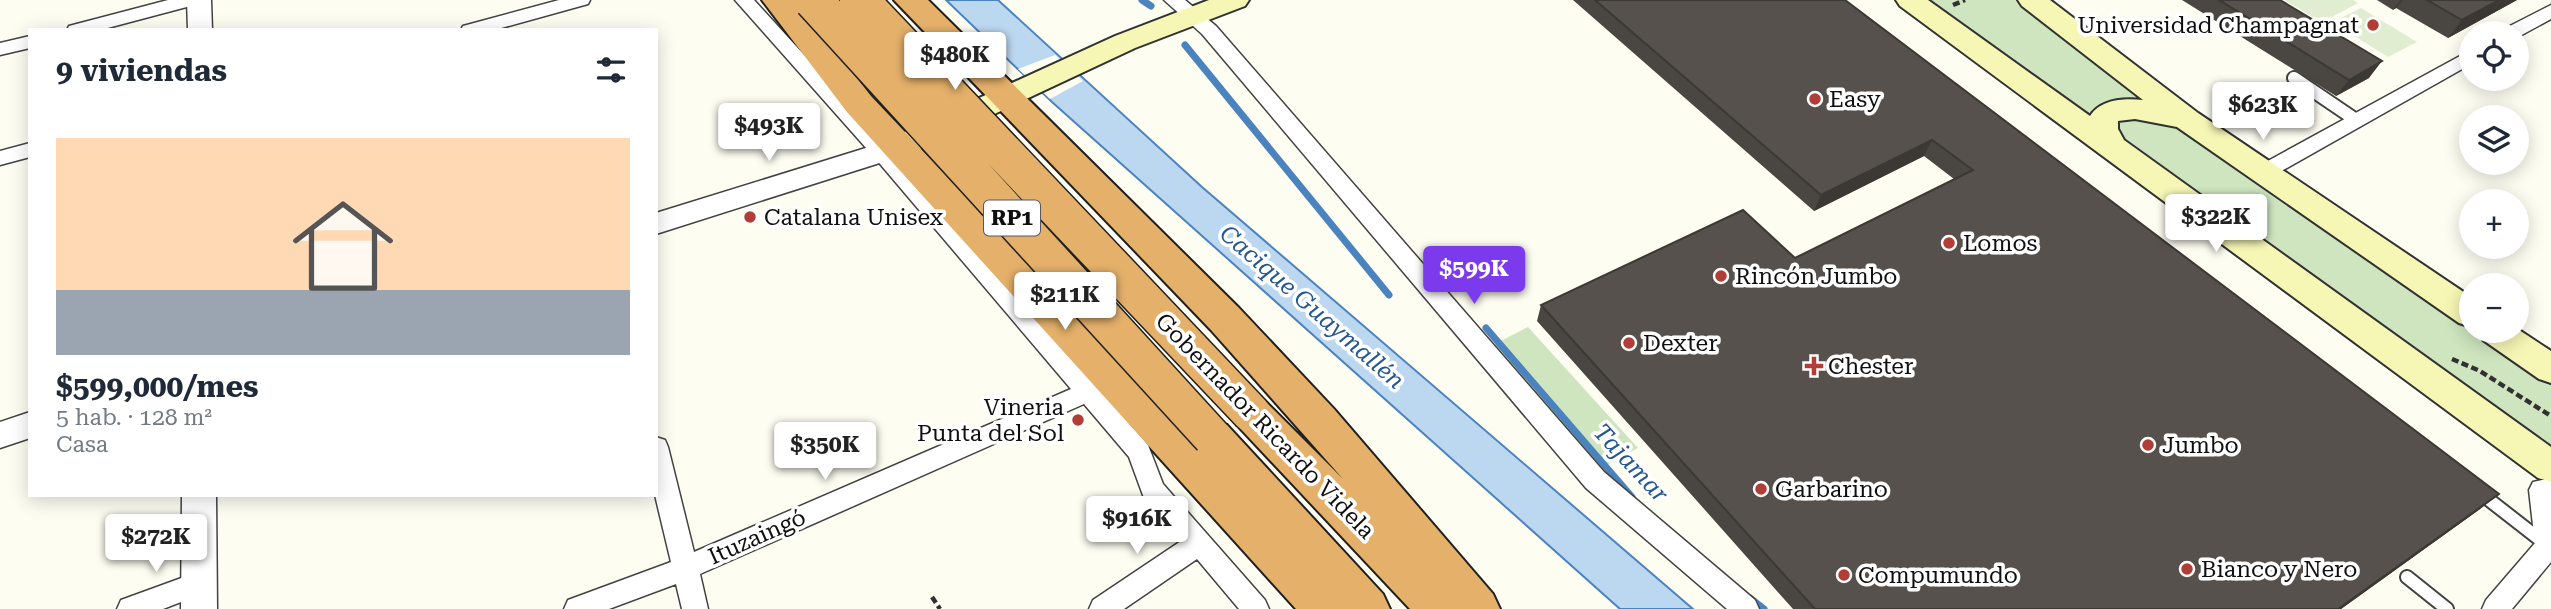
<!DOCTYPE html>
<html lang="es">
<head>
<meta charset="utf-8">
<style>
  body { margin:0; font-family:"Roboto Serif",serif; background:#f2f2f3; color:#1f2937; height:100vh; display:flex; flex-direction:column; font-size:26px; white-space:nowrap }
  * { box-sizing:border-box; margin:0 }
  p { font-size:23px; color:#747a83 }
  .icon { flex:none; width:38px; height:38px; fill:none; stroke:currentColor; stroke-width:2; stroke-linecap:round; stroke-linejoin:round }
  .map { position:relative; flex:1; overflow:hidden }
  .side { position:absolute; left:28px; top:28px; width:630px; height:469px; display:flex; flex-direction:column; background:#fff; border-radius:0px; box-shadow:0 4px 18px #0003 }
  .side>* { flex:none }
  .controls { position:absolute; left:2459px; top:21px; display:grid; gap:14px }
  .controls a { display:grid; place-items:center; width:70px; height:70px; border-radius:50%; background:#fff; box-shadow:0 4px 18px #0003; font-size:35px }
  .price { position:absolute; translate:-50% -60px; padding:0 16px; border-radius:7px; background:#fff; color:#222; font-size:23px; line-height:46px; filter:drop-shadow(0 2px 4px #0008) }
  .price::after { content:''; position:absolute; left:50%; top:42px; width:21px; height:16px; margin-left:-10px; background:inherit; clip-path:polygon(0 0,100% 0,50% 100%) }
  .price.active { background:#7c3aed; color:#fff }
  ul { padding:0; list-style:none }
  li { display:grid; align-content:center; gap:14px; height:371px; padding:0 28px }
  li+li { border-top:2px solid #e0e1e3 }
  li span { display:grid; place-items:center; height:217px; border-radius:0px; color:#555 }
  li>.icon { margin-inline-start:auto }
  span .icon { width:126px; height:126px; fill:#fffc; stroke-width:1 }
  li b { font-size:30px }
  h2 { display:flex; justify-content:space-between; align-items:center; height:84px; padding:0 28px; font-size:30px }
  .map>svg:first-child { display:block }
  .green { fill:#cee5bf }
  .pitch { fill:#e0edd0 }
  .water { fill:#bcd7f0; stroke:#4b83bf; stroke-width:2 }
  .pier { fill:#fdfdf2 }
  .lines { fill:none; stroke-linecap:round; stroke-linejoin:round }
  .stream { stroke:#4b83bf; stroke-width:7 }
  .service-casing { stroke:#424242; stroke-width:16 }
  .minor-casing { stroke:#424242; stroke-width:3 }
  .tertiary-casing { stroke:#424242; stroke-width:3 }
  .secondary-casing { stroke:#313131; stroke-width:4 }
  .motorway-casing { stroke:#202020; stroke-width:4 }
  .path { stroke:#313131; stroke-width:4.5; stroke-dasharray:7 3.5; stroke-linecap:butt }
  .service { stroke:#fff; stroke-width:12 }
  .minor { fill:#fff; fill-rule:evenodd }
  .tertiary { fill:#fff; fill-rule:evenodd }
  .secondary { fill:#f6f6b5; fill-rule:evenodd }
  .motorway { fill:#e4b06a; fill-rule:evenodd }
  .motorway-bridge-casing { stroke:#202020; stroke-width:41; stroke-linecap:butt }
  .motorway-bridge { stroke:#e4b06a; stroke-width:38 }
  .wall { fill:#4a4641 }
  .shaded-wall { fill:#3c3935 }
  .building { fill:#56514c; stroke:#3c3935; stroke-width:2 }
  .poi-dot { fill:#b03e36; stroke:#fff; stroke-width:2.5 }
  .labels { text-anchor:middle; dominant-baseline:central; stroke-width:7; stroke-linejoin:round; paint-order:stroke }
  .shield { fill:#fff; stroke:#575757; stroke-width:2 }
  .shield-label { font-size:21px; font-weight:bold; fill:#0f0f0f }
  .poi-label { font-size:23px; fill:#0f0f0f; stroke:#fff; text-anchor:start }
  .street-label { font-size:23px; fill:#0f0f0f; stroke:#fff }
  .water-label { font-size:24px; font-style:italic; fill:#255793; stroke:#fff }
</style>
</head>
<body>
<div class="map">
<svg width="2551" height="609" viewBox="0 0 2551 609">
  <rect width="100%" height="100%" fill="#fdfdf2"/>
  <path class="green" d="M1927,0h92l127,100 -53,19z
    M2126,114l48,7 61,47 316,215v69l-433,-313 -9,-16z
    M1528,327l110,121 -42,23 -107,-124z"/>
  <path class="pitch" d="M2284,0h69l5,3 -36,19z
    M2361,8l56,34 -29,15 -56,-35z"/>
  <path class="water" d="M946,0h52l204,187 491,422h-73l-568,-507z"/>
  <path class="pier" d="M1055,55l28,26 -33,18 -32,-30z"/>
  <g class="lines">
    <path class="stream" d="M1142,0l9,6
      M1185,45l204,250
      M1486,328l146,169
      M1750,598l14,11"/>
    <defs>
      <path id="service" d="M2294,78l62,42
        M2479,492l68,53
        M2407,577l40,32"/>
      <path id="minor" d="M168,0h32l-2,4 -98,26h-33l2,-4z
        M559,0h31l-2,4 -94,26h-33l2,-4z
        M735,0h19l135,148 259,297 15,39 102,116 4,9h-30l-42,-50 -73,50h-35l4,-9 88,-59 -37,-43 -15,-41 -45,-53 -384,170 8,35h-26l-6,-25 -67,25h-45l4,-9 103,-38 -16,-67 1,-58 9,3 3,7 26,105 377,-163 -196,-231z
        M1164,0h21l31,26 388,446 151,128 4,9h-32l-141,-121 -384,-454z
        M2551,5v14l-33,18 -2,-4h-15l3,-4z
        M30,36v12l-30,7v-12z
        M2471,50v14l-202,114 -7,2 -7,-2 -3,-5 3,-5z
        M30,143v14l-30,8v-14z
        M2551,478v84l-39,47h-30l4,-9 49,-57 -6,-53 4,-8z
        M198,572l9,4 4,8 -4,8 -44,17h-46l4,-9z"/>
      <path id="tertiary" d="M187,0h24l1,30h-24z
        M898,138l10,2 3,7 -3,7 -252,80v-21z
        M30,412v26l-30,10v-26z
        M182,495h34l1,114h-36z"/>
      <path id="secondary" d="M1209,0h40l-4,6 -110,42 -226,106 -11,3 -11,-3 -4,-7 4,-7 228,-104z
        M1896,0h32l162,116c11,-17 34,-18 53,-16l-121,-94 -4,-6h32l148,113 273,184v30l-12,-4 -282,-196 -42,-8 -17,2v8l6,11 427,307v35l-13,-4 -638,-472z
        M2516,328l35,23v32l-12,-4 -56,-39 -5,-9h38z"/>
      <path id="motorway" d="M762,0h33l76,96 321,340 5,-11 15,-5 15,5 156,169 7,15h-94l-449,-497z
        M894,0h34l311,308 95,101 159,185 7,15h-90l-173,-184 -6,-12 6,-12 14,-5 14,5 78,78 -132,-149z"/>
    </defs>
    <use href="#service" class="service-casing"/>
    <use href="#minor" class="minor-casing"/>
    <use href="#tertiary" class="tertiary-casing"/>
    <use href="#secondary" class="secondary-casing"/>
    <use href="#motorway" class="motorway-casing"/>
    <path class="path" d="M1953,5l12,-5
      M2452,359l28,12 71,45
      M932,597l8,12"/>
    <use href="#service" class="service"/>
    <use href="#minor" class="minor"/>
    <use href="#tertiary" class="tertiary"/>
    <use href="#secondary" class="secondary"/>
    <use href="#motorway" class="motorway"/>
    <defs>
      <path id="motorway-bridge" d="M813,0l399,437
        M859,0l392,413"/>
    </defs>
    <use href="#motorway-bridge" class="motorway-bridge-casing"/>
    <use href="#motorway-bridge" class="motorway-bridge"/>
  </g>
  <path class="wall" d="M1573,0h272l635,509 -139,100h-548l-256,-288 4,-16 254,-47 159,-79 -30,-23 -110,55z
    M2182,0h98l89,78 -33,18z
    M2377,0h140l-69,38 -52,-30 -3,2z"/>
  <path class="shaded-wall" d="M2401,0h2l-7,8 -3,2z
    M2499,0h18l-69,38 14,-18z
    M2382,61l-13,17 -33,18 13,-16z
    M1932,140l-8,16 -110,55 7,-16z
    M2499,494l-19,15 -139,100h-3z"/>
  <path class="building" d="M1595,0h250l654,494 -161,115h-523l-274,-304 202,-95 52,48 178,-88 -41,-30 -111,55z
    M2219,0h61l102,61 -33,19z
    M2427,0h72l-37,20z"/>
  <g class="poi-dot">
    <circle cx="2373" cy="25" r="7"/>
    <circle cx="1815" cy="99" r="7"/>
    <circle cx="750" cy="217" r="7"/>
    <circle cx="1949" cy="243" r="7"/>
    <circle cx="1721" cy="276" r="7"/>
    <circle cx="1629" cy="343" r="7"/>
    <path d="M1810.5 355.5h7v7h7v7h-7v7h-7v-7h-7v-7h7z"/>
    <circle cx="1078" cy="420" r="7"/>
    <circle cx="2148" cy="445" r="7"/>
    <circle cx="1761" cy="489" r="7"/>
    <circle cx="2187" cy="569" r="7"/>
    <circle cx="1844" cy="575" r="7"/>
  </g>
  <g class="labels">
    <rect class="shield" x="984" y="200.5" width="56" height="35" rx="5"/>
    <g class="shield-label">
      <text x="1012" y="218">RP1</text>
    </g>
    <g class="poi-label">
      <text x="2359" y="25" text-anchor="end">Universidad Champagnat</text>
      <text x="1829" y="99">Easy</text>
      <text x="764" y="217">Catalana Unisex</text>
      <text x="1963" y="243">Lomos</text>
      <text x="1735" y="276">Rincón Jumbo</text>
      <text x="1643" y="343">Dexter</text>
      <text x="1828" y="366">Chester</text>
      <text x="1064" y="407" text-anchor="end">Vineria<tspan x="1064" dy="26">Punta del Sol</tspan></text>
      <text x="2162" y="445">Jumbo</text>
      <text x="1775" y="489">Garbarino</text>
      <text x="2201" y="569">Bianco y Nero</text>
      <text x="1858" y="575">Compumundo</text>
    </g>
    <g class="street-label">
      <text transform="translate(1265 426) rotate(46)">Gobernador Ricardo Videla</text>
      <text transform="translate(757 537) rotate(-24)">Ituzaingó</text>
    </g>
    <g class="water-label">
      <text transform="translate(1312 307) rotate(41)">Cacique Guaymallén</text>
      <text transform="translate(1631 463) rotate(47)">Tajamar</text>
    </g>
  </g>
</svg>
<div class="controls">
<a><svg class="icon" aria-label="locate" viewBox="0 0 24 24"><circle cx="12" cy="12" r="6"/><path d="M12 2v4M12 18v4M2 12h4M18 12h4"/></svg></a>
<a><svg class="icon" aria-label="layers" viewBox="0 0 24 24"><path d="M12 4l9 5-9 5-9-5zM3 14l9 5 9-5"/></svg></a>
<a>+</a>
<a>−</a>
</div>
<b class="price" style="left:955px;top:92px">$480K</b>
<b class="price" style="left:2263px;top:142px">$623K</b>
<b class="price" style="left:769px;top:163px">$493K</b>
<b class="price" style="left:2216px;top:254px">$322K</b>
<b class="price active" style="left:1474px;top:306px">$599K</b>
<b class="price" style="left:1065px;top:332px">$211K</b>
<b class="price" style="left:825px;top:482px">$350K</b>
<b class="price" style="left:1137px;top:556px">$916K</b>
<b class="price" style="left:156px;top:574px">$272K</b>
<section class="side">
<h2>9 viviendas<svg class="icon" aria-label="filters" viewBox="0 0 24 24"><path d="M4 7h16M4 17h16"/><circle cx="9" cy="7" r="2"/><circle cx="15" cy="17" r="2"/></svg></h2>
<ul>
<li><span style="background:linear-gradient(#ffd9b3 70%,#9aa5b1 0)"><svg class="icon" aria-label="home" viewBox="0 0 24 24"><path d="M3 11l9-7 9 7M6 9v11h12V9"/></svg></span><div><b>$599,000/mes</b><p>5 hab. · 128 m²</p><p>Casa</p></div></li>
</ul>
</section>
</div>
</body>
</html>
